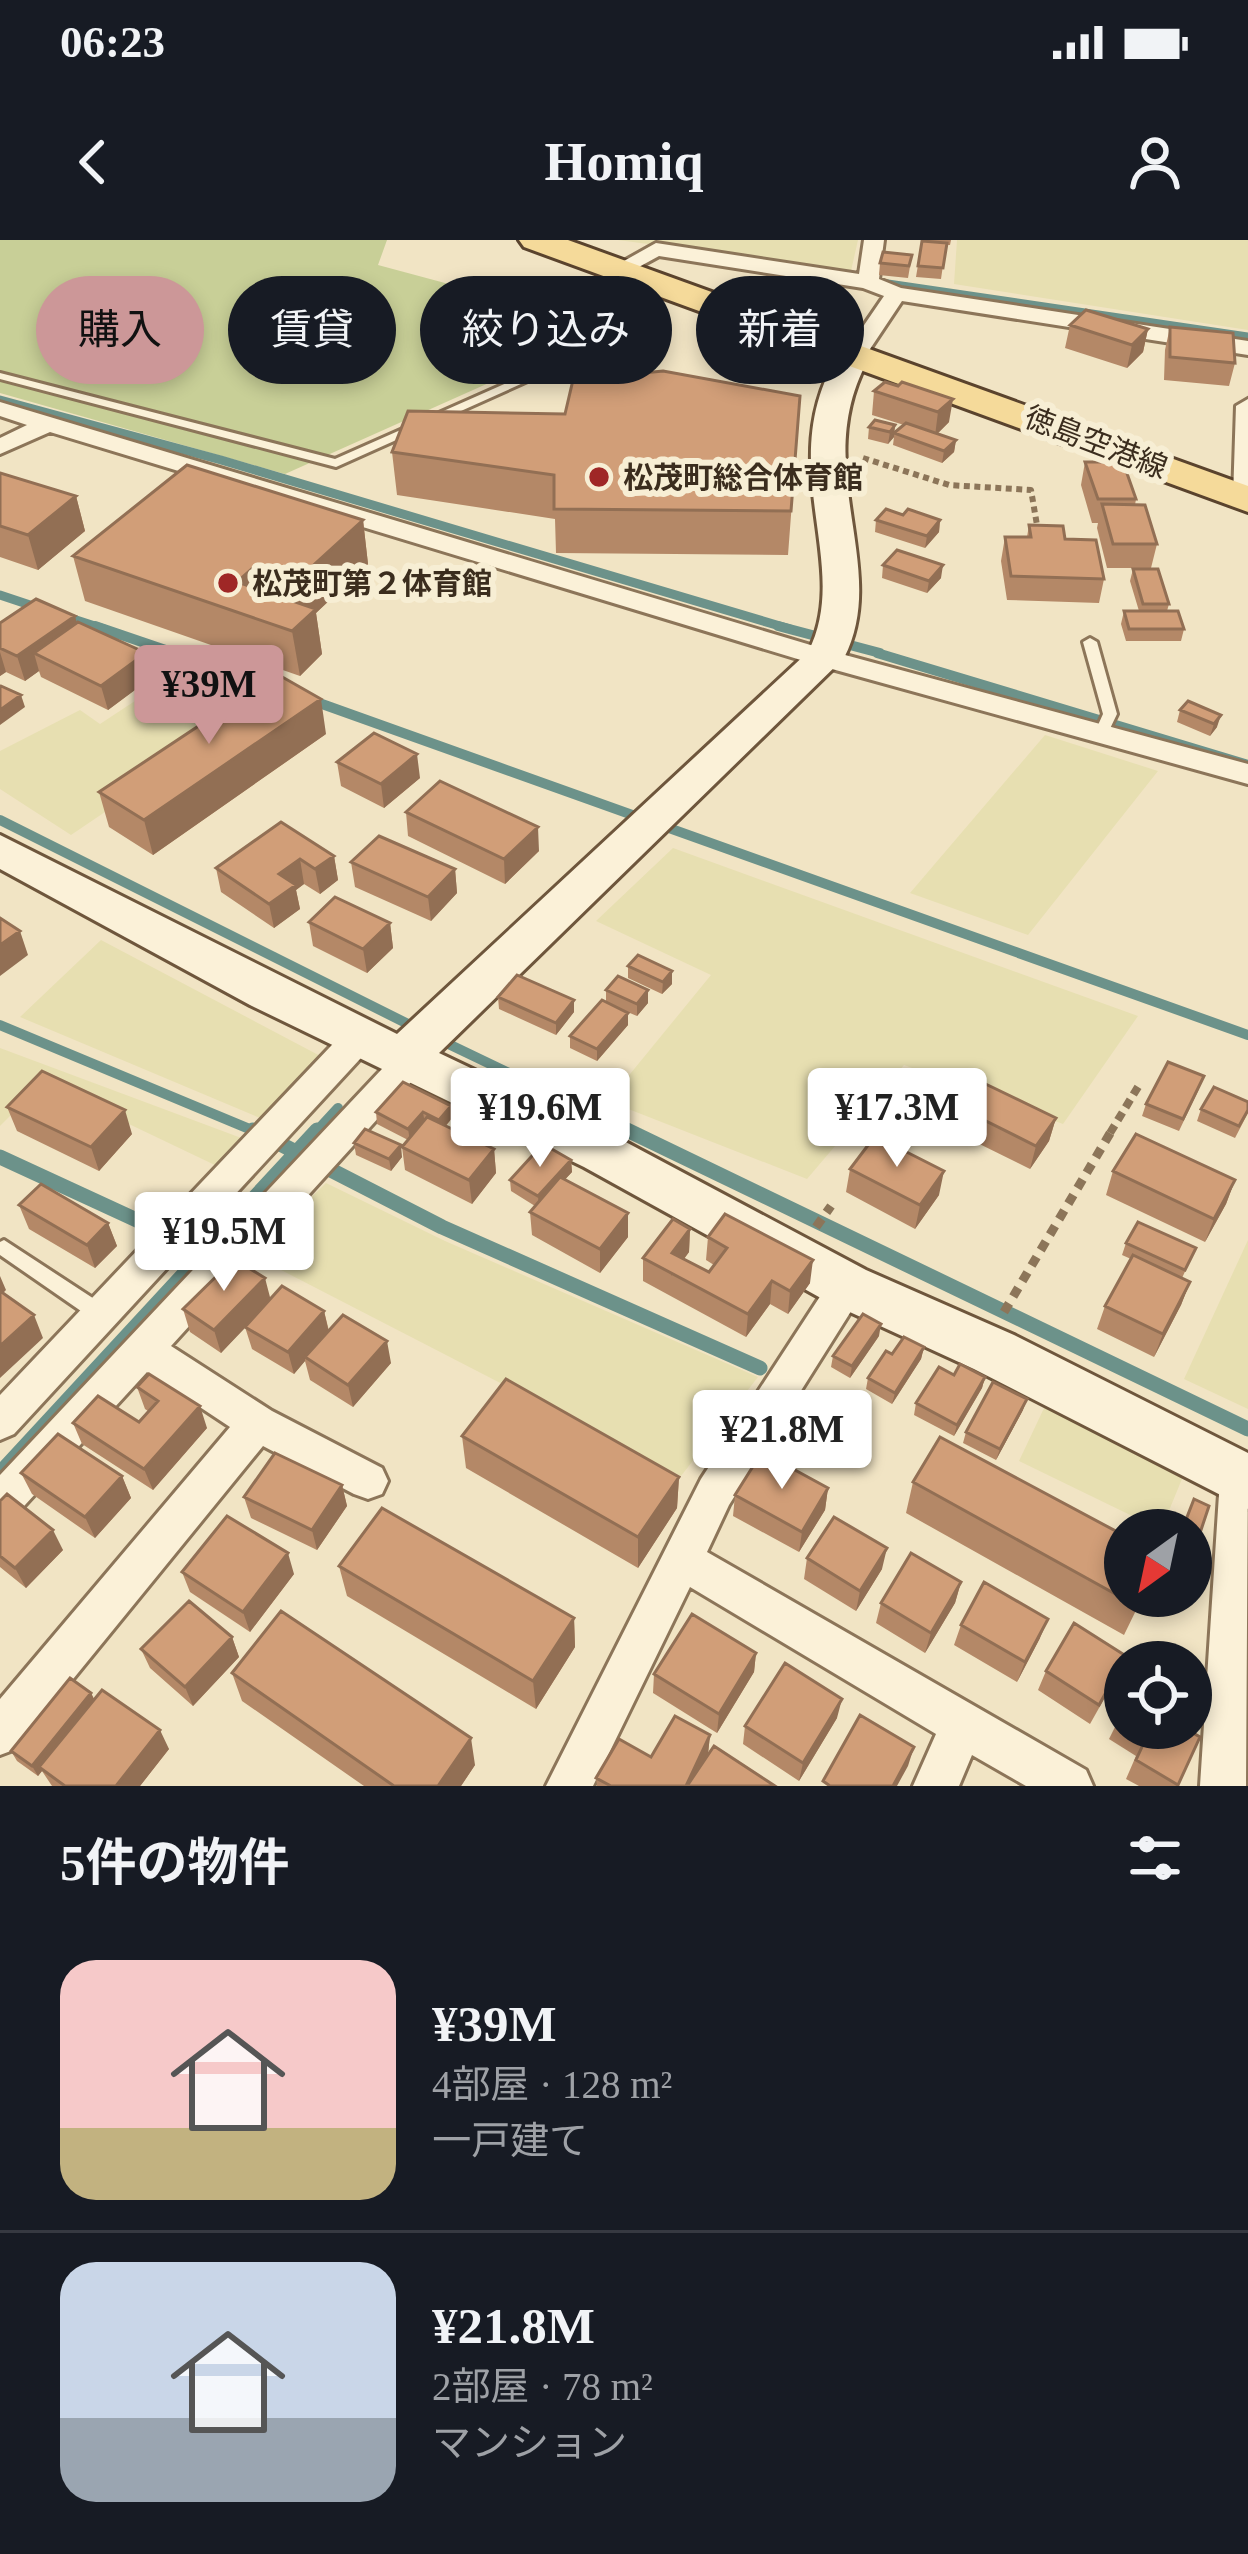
<!DOCTYPE html>
<html lang="ja">
<head>
<meta charset="utf-8">
<style>
  body { margin:0; font-family:"Times New Roman","Noto Sans JP",serif; background:#20242c; color:#f1f3f6; height:100vh; display:flex; flex-direction:column; font-size:45px; white-space:nowrap }
  * { box-sizing:border-box; margin:0 }
  p { font-size:39px; color:#9ea1a6 }
  .icon { flex:none; width:66px; height:66px; fill:none; stroke:currentColor; stroke-width:2; stroke-linecap:round; stroke-linejoin:round }
  .map { position:relative; height:1546px; overflow:hidden }
  .details { display:flex; flex-direction:column; background:#171b24; flex:1 }
  .details>* { flex:none }
  .banner { position:absolute; left:36px; top:36px; width:1176px; height:108px; display:flex; gap:24px }
  .needle { width:78px; rotate:213deg }
  .controls { position:absolute; left:1104px; top:1269px; display:grid; gap:24px }
  .controls a { display:grid; place-items:center; width:108px; height:108px; border-radius:50%; background:#171b24; box-shadow:0 6px 18px #0003; font-size:60px }
  .price { position:absolute; translate:-50% -102px; padding:0 27px; border-radius:12px; background:#fff; color:#222; font-size:39px; line-height:78px; filter:drop-shadow(0 3px 6px #0008) }
  .price::after { content:''; position:absolute; left:50%; top:72px; width:36px; height:27px; margin-left:-18px; background:inherit; clip-path:polygon(0 0,100% 0,50% 100%) }
  .price.active { background:#cc9798; color:#111 }
  ul { padding:0; list-style:none }
  li { display:flex; align-items:center; gap:36px; height:300px; padding:0 60px }
  li+li { border-top:3px solid #363941 }
  li span { display:grid; place-items:center; flex:none; width:336px; height:240px; border-radius:36px; color:#555 }
  li>.icon { margin-inline-start:auto }
  span .icon { width:144px; height:144px; fill:#fffc; stroke-width:1 }
  li b { font-size:51px }
  h2 { display:flex; justify-content:space-between; align-items:center; height:144px; padding:0 60px; font-size:51px }
  .chip { padding:0 42px; border-radius:54px; background:#171b24; box-shadow:0 6px 18px #0003; font-size:42px; line-height:108px }
  .chip.active { background:#cc9798; color:#111 }
  .status { display:flex; justify-content:space-between; align-items:center; height:84px; padding:0 60px; background:#171b24; direction:ltr }
  .status svg { height:33px; fill:currentColor }
  header { display:flex; justify-content:space-between; align-items:center; height:156px; padding:0 60px; background:#171b24; font-size:54px; font-weight:700 }
  .map>svg:first-child { display:block }
  .farmland { fill:#e7dfb1 }
  .green { fill:#c8cf97 }
  .lines { fill:none; stroke-linecap:round; stroke-linejoin:round }
  .stream-far2 { stroke:#6c928a; stroke-width:9 }
  .stream-far1 { stroke:#6c928a; stroke-width:10 }
  .stream { stroke:#6c928a; stroke-width:15 }
  .lane-casing { stroke:#8c7559; stroke-width:6 }
  .street-casing { stroke:#8c7559; stroke-width:6 }
  .secondary-casing { stroke:#6e563c; stroke-width:6 }
  .primary-casing { stroke:#5a432d; stroke-width:6 }
  .path-far2 { stroke:#8c7559; stroke-width:6; stroke-dasharray:6 4.5; stroke-linecap:butt }
  .path-far1 { stroke:#8c7559; stroke-width:8; stroke-dasharray:9 6; stroke-linecap:butt }
  .path { stroke:#8c7559; stroke-width:9; stroke-dasharray:10 8; stroke-linecap:butt }
  .lane { fill:#fbf1d8; fill-rule:evenodd }
  .street { fill:#fbf1d8; fill-rule:evenodd }
  .secondary { fill:#fbf1d8; fill-rule:evenodd }
  .primary { fill:#f5da9a; fill-rule:evenodd }
  .wall { fill:#b48867 }
  .shaded-wall { fill:#926f54 }
  .building { fill:#d19e78; stroke:#926f54; stroke-width:3 }
  .poi-dot { fill:#9f2726; stroke:#f7eed4; stroke-width:4.5 }
  .labels { text-anchor:middle; dominant-baseline:central; stroke-width:12; stroke-linejoin:round; paint-order:stroke }
  .far-street-label { font-size:30px; fill:#3b2d1e; stroke:#f7eed4 }
  .far-poi-label { font-size:30px; font-weight:bold; fill:#3b2d1e; stroke:#f7eed4; text-anchor:start }
</style>
</head>
<body>
<div class="status"><b>06:23</b><svg viewBox="0 0 49 12"><path d="M0 12V9h3v3zM5 12V6h3v6zM10 12V3h3v9zM15 12V0h3v12zM26 1h20v11H26zM47 4h2v5h-2z"/></svg></div>
<header><svg class="icon" aria-label="back" viewBox="0 0 24 24"><path d="M15 5l-7 7 7 7"/></svg>Homiq<svg class="icon" aria-label="person" viewBox="0 0 24 24"><circle cx="12" cy="8" r="4"/><path d="M4 21q1-7 8-7t8 7"/></svg></header>
<div class="map">
<svg width="1248" height="1546" viewBox="0 0 1248 1546">
  <rect width="100%" height="100%" fill="#f1e4c4"/>
  <path class="farmland" d="M618,0h240l-7,31z
    M957,0h291v90l-294,-46z
    M179,432l84,33 -192,130 -71,-46v-38l80,-41 20,14z
    M1045,495l113,36 -130,164 -118,-42z
    M673,608l465,168 -75,108 -159,-59 -97,114 -199,-78 103,-126 -115,-54z
    M101,700l225,119 -59,62 -247,-104z
    M0,808l244,91 -25,28 -176,-84 -43,43z
    M326,943l119,58 313,136 -77,99 -429,-221z
    M1248,1000v169l-64,-30z
    M1045,1166l139,68 -23,56 -142,-69z"/>
  <path class="green" d="M0,0h387l-9,25 234,63 -327,146 -285,-81z"/>
  <g class="lines">
    <path class="stream-far2" d="M881,43l367,54
      M0,160l221,60 569,169
      M0,355l39,13
      M64,376l40,13"/>
    <path class="stream-far1" d="M95,386l182,62
      M778,386l102,27
      M877,413l371,112
      M308,459l940,336
      M0,580l420,210
      M0,785l259,108
      M438,799l196,94
      M315,893l23,-25"/>
    <path class="stream" d="M253,890l189,97 318,141
      M627,890l621,299
      M0,917l206,95
      M0,1233l317,-343"/>
    <defs>
      <path id="lane" d="M624,91l6,3 -2,2 -292,131 -336,-88v-6l335,86z
        M1090,398l7,4 20,72 -11,23 -5,2 -7,-5 9,-20 -20,-72z
        M4,1000l104,68 2,6 -2,6 -7,2 -7,-2 -94,-65v-13z"/>
      <path id="street" d="M864,0h20l-5,39 22,9 347,53v14l-346,-54 -38,57 -8,2 -11,-7 39,-57 -21,-8 -204,-32 -33,18h-14l-4,-4 48,-27 203,31z
        M1248,159v106h-3l-12,-7 3,-92z
        M0,162l834,250 414,112v20l-434,-120 -764,-232 -50,22v-16l27,-13 -27,-9z
        M360,784l12,4 5,9 -5,9 -358,388 -14,6v-45l348,-367z
        M409,809l12,4 5,9 -5,9 -250,275 101,65 110,57 6,13 -6,13 -14,5 -14,-5 -91,-48 -247,303 -16,6v-56l230,-272 -83,-55 -133,145 -14,6v-48l397,-422z
        M847,1030l13,5 6,11 -6,11 -131,208 -22,47 379,218 7,16h-67l-54,-31 -13,31h-46l23,-52 -246,-147 -97,199h-47l155,-307 133,-204z
        M1240,1221l8,3 -2,322h-46l20,-307 6,-13z"/>
      <path id="secondary" d="M856,103l16,10c-67,111 20,212 -28,305l-405,395 181,86 246,131 148,65 234,118v56l-274,-140 -146,-67 -244,-135 -334,-162 -250,-136v-34l397,199 411,-382c47,-90 -41,-192 36,-306z"/>
      <path id="primary" d="M519,0h49l680,246v26l-724,-265z"/>
    </defs>
    <use href="#lane" class="lane-casing"/>
    <use href="#street" class="street-casing"/>
    <use href="#secondary" class="secondary-casing"/>
    <use href="#primary" class="primary-casing"/>
    <path class="path-far2" d="M863,218l86,27 82,5 7,41"/>
    <path class="path-far1" d="M1110,893l31,-51"/>
    <path class="path" d="M816,987l15,-21
      M1004,1072l108,-182"/>
    <use href="#lane" class="lane"/>
    <use href="#street" class="street"/>
    <use href="#secondary" class="secondary"/>
    <use href="#primary" class="primary"/>
  </g>
  <path class="wall" d="M927,0h24l-1,5h-4l-5,34 -25,-2 6,-36z
    M912,15l-4,23 -29,-3 1,-12z
    M720,81l28,22 -10,7 -28,-11v-12z
    M1070,85l78,4 -5,23 -16,16 -62,-20z
    M1170,87l65,36 -6,23 -65,-6 1,-30z
    M902,142l47,40 -12,12 19,6 -2,12 -12,11 -49,-18 1,-8 -6,7 -20,-5 1,-12 26,-2 -1,8 10,-8 -32,-10 2,-24 24,-5z
    M800,156l-12,159 -232,-2 -1,-34 -158,-24 -5,-43 173,-38z
    M1085,222l51,37 -1,6 22,39 -6,24h-44l-10,-40 1,-5h-6l-11,-38z
    M0,233l76,23 9,35 -47,39 -38,-13z
    M903,275l37,5 -1,12 -14,16 -50,-16 1,-12z
    M363,280l5,44 -52,49 6,41 -22,22 -215,-75 -12,-45z
    M1029,285l36,14 39,40 -5,24 -92,-3 -6,-39 4,-24h22z
    M883,325l58,13 -14,15 -45,-15z
    M1133,329l36,35 -2,7 17,18 -3,12h-55l-5,-17 3,-13h15l-9,-30z
    M0,383h77l69,30 5,25 -43,32 -67,-33 -2,-6 -14,10 -19,-9 -6,4z
    M1188,461l29,26 -7,9 -33,-14 3,-12z
    M326,494l-173,121 -44,-28 -10,-35z
    M337,522l83,16 -36,30 -43,-22z
    M406,572l133,39 -34,33 -97,-48z
    M334,616l4,24 -18,14 -16,-10 -8,6 4,19 -26,19 -53,-36 -5,-24z
    M351,622l104,7 2,24 -26,28 -76,-34z
    M309,682l81,1 3,25 -26,25 -54,-27z
    M628,726l44,18 -10,10 -34,-16z
    M606,750l42,13 -11,13 -31,-13 22,10v12l-31,36 -27,-13v-12l36,-33z
    M498,757l76,15 -18,23 -57,-26z
    M1199,849l-20,42 -37,-15 4,-12z
    M1248,862v11l-13,25 -38,-17 4,-12z
    M950,863l106,15 -7,23 -19,28 -85,-42z
    M451,866l1,12 -6,8 48,23 2,24 -24,31 -67,-34 -3,-23 6,-7 -31,-16 -1,-12z
    M7,867l125,27 -33,37 -82,-40z
    M354,903l48,14 -11,14 -35,-16z
    M571,920l1,12 -7,7 63,34v24l-28,36 -68,-38 -2,-23 5,-6 -24,-15 -1,-11z
    M850,929l89,26 -24,34 -69,-37z
    M1113,931l122,9 -9,24 -21,38 -99,-47z
    M19,965l89,18 9,23 -22,22 -66,-39z
    M690,989l-1,23 -5,7 25,13 5,-7 -8,-5 2,-23 102,46 -22,31 -18,-10 -24,33 -103,-56v-23z
    M1126,1003l70,5 -14,30 8,4 -9,23 -27,52 -57,-28 8,-23 26,-47 -9,-4z
    M270,1059l54,12 5,20 62,32 -38,44 -43,-27 -5,-19 -11,13 -42,-25 -7,-22 -24,26 -31,-21 -7,-23z
    M879,1096l-29,42 -19,-11 2,-11z
    M924,1107l-3,12 -29,45 -26,-15 2,-11z
    M954,1135l31,2 -3,11 -28,48 -40,-21 2,-12z
    M137,1147l70,41 -54,62 -71,-46 -9,-21 66,-1 9,-11 -3,-2z
    M1023,1170l-27,50 -33,-17 3,-11z
    M462,1196l217,41 -2,31 -39,60 -172,-100z
    M21,1233l101,3 9,22 -36,40 -63,-44z
    M913,1242l230,114 -19,39 -218,-122z
    M342,1245l5,21 -30,44 -66,-32 -7,-21z
    M828,1248l-3,22 -26,42 -66,-36 2,-21z
    M1194,1259l4,40 -6,10 -1,-19h-10z
    M0,1261l63,49 -37,38 -26,-21z
    M807,1318l75,11 -26,42 -52,-32z
    M339,1326l235,52 1,29 -39,62 -189,-113z
    M182,1332l112,2 -44,58 -60,-40z
    M961,1342l-6,21 -30,50 -49,-30 5,-20z
    M961,1385l79,13 -23,44 -63,-37z
    M232,1397l7,20 -46,49 -43,-38 -9,-19z
    M756,1413l-2,19 -37,61 -64,-40 1,-19z
    M1046,1431l71,5 -27,48 -52,-34z
    M232,1433l243,92 -14,21h-97l-122,-85z
    M91,1453l3,6 75,50 -29,37h-88l-10,-15 -4,5 -21,-15 -6,-10z
    M1125,1467v21h59l16,9 -22,49h-39l-13,-7 10,-23 -27,-17z
    M837,1478l-38,63 -56,-37 2,-18z
    M710,1495l-2,19 67,32h-178l-1,-8z"/>
  <path class="shaded-wall" d="M1148,89l-5,23 -16,16 5,-23z
    M748,92v11l-10,7 1,-12z
    M953,159l-4,23 -14,14 3,-24z
    M895,185l-1,12 -6,7 2,-12z
    M956,200l-2,12 -12,11 2,-12z
    M76,256l9,35 -47,39 -10,-35z
    M363,280l5,44 -52,49 6,41 -22,22 -8,-45 10,-9 -6,-41z
    M940,280l-1,12 -14,16 2,-12z
    M943,325l-2,13 -14,15 2,-12z
    M254,327l8,45 -25,-30z
    M75,376l7,25 -48,12 5,18 -14,10 -8,-25z
    M0,412l6,20 -6,4z
    M146,413l5,25 -43,32 -7,-24z
    M21,455l4,12 -25,18v-15z
    M321,459l5,35 -173,121 -9,-35z
    M1221,475l-4,12 -7,9 4,-12z
    M417,514l3,24 -36,30 -3,-24z
    M538,587l1,24 -34,33 -1,-25z
    M334,616l4,24 -18,14 -5,-25z
    M300,619l4,25 -8,6 4,19 -26,19 -5,-24 10,-30z
    M455,629l2,24 -26,28 -3,-24z
    M390,683l3,25 -26,25 -4,-24z
    M20,691l8,24 -28,21v-31z
    M672,731v13l-10,10 1,-12z
    M648,750v13l-11,13v-12z
    M574,760v12l-18,23v-12z
    M628,773v12l-31,36v-12z
    M451,866l1,12 -12,14 -1,-12z
    M125,870l7,24 -33,37 -8,-24z
    M423,872l2,12 -15,17 -2,-12z
    M1056,878l-7,23 -19,28 6,-23z
    M401,905l1,12 -11,14 -2,-12z
    M494,909l2,24 -24,31 -3,-24z
    M571,920l1,12 -33,36 -1,-12z
    M944,931l-5,24 -24,34 5,-24z
    M1235,940l-9,24 -21,38 9,-23z
    M628,973v24l-28,36v-24z
    M108,983l9,23 -22,22 -8,-23z
    M690,989l-1,23 -18,24 1,-23z
    M813,1020l-3,23 -22,31 2,-23z
    M0,1036l6,14 -6,6z
    M265,1038l6,23 -50,52 -7,-23z
    M772,1041l-2,23 -24,33 2,-23z
    M1190,1042l-9,23 -27,52 9,-23z
    M324,1071l5,22 -24,24v4l-11,13 -6,-22z
    M34,1075l9,23 -43,40v-32z
    M881,1084l-2,12 -29,42 2,-12z
    M387,1101l4,22 -38,44 -5,-22z
    M924,1107l-3,12 -29,45 3,-11z
    M985,1137l-3,11 -28,48 3,-11z
    M1027,1159l-4,11 -27,50 4,-11z
    M200,1166l7,22 -54,62 -9,-21z
    M122,1236l9,22 -36,40 -10,-21z
    M679,1237l-2,31 -39,60v-31z
    M342,1245l5,21 -30,44 -5,-20z
    M828,1248l-3,22 -26,42 3,-20z
    M53,1290l10,20 -37,38 -11,-20z
    M887,1308l-5,21 -26,42 4,-20z
    M288,1313l6,21 -44,58 -7,-20z
    M961,1342l-6,21 -30,50 6,-20z
    M574,1378l1,29 -39,62 -3,-28z
    M1048,1379l-8,19 -23,44 8,-20z
    M232,1397l7,20 -46,49 -8,-19z
    M756,1413l-2,19 -37,61 2,-19z
    M91,1453l5,10 -57,64 3,4 -4,5 -6,-10z
    M842,1459l-5,19 -38,63 4,-18z
    M160,1490l9,19 -29,37h-24z
    M710,1495l-2,19 -22,32z
    M471,1498l4,27 -14,21h-23z
    M914,1507l-6,19 -11,20h-4z"/>
  <path class="building" d="M922,1l25,2 -4,25 -25,-2z
    M883,12l29,3 -3,11 -29,-3z
    M1086,70l62,19 -16,16 -62,-20z
    M720,81l28,11 -9,6 -29,-11z
    M1170,87l63,6 2,30 -65,-6z
    M663,131l137,25 -9,115 -237,-2v-34l-162,-23 16,-41 157,3 8,-34z
    M885,142l13,4 4,-4 51,17 -15,13 -64,-21z
    M875,180l20,5 -5,7 -21,-5z
    M906,183l50,17 -12,11 -50,-18z
    M1085,222h38l13,37h-38z
    M187,225l176,55 -67,61 -42,-14 -17,15 79,27 -24,22 -219,-75z
    M0,233l76,23 -48,39 -28,-9z
    M1102,264l43,1 12,39h-44z
    M886,269l17,6 5,-6 32,11 -13,16 -51,-16z
    M1029,285l34,1 2,13 31,1 8,39 -93,-3 -6,-39h26z
    M897,310l46,15 -14,16 -46,-16z
    M1133,329h25l11,35h-26z
    M36,359l39,17 -58,40 -17,-8v-25z
    M1124,371h54l6,18h-55z
    M78,382l68,31 -45,33 -67,-33z
    M277,434l44,25 -177,121 -45,-28z
    M1,446l20,9 -21,15v-23z
    M1188,461l33,14 -7,9 -34,-14z
    M374,493l43,21 -36,30 -44,-22z
    M440,541l98,46 -34,32 -98,-47z
    M281,582l53,34 -19,13 -15,-10 -21,15 17,11 -27,19 -53,-36z
    M379,596l76,33 -27,28 -77,-35z
    M335,657l55,26 -27,26 -54,-27z
    M0,678l20,13 -20,14z
    M638,715l34,16 -9,11 -35,-16z
    M517,735l57,25 -18,23 -58,-26z
    M618,736l30,14 -11,14 -31,-14z
    M602,760l26,13 -31,36 -27,-13z
    M1168,822l36,14 -21,43 -37,-15z
    M42,831l83,39 -34,37 -84,-40z
    M969,836l87,42 -20,28 -86,-43z
    M403,842l48,24 -12,14 -16,-8 -15,17 -32,-17z
    M1214,847l34,15v8l-9,16 -38,-17z
    M427,877l67,32 -25,31 -67,-33z
    M365,889l36,16 -12,14 -35,-16z
    M1136,894l99,46 -21,39 -101,-48z
    M875,896l69,35 -24,34 -70,-36z
    M543,904l28,16 -33,36 -28,-16z
    M560,937l68,36 -28,36 -70,-37z
    M41,944l67,39 -21,22 -68,-40z
    M725,974l88,46 -23,31 -18,-10 -24,33 -105,-56 30,-39 17,10 -18,24 37,19 18,-24 -19,-11z
    M1138,982l58,26 -11,22 -59,-27z
    M1133,1015l57,27 -27,52 -58,-28z
    M234,1019l31,19 -51,52 -31,-21z
    M282,1046l42,25 -36,41 -43,-25z
    M0,1051l34,24 -34,31z
    M863,1074l18,10 -29,42 -19,-10z
    M343,1075l44,26 -39,44 -43,-28z
    M904,1097l20,10 -29,46 -27,-15 18,-27 6,3z
    M960,1124l25,13 -28,48 -41,-22 23,-36 15,8z
    M149,1134l51,32 -56,63 -71,-46 25,-27 41,26 19,-21 -21,-14z
    M506,1139l173,98 -41,60 -176,-101z
    M993,1142l34,17 -27,50 -34,-17z
    M58,1194l64,42 -37,41 -64,-44z
    M940,1197l185,99v60h17l-5,10 -224,-124z
    M762,1212l66,36 -26,44 -67,-37z
    M275,1213l67,32 -30,45 -68,-33z
    M7,1254l46,36 -38,38 -15,-12v-55z
    M1194,1259l15,7 -11,33 -7,-3v-6h-9z
    M382,1268l192,110 -41,63 -194,-115z
    M227,1276l61,37 -45,59 -61,-40z
    M834,1277l53,31 -27,43 -53,-33z
    M911,1313l50,29 -30,51 -50,-30z
    M984,1342l64,37 -23,43 -64,-37z
    M189,1361l43,36 -47,50 -44,-38z
    M281,1371l190,127 -33,48h-44l-162,-113z
    M692,1374l64,39 -37,61 -65,-40z
    M1074,1383l52,33 -27,49 -53,-34z
    M785,1423l57,36 -39,64 -58,-37z
    M70,1438l21,15 -59,73 -21,-15z
    M102,1450l58,40 -44,56h-51l-26,-19z
    M1125,1467v18l-7,-4z
    M860,1475l54,32 -21,39h-63l-7,-5z
    M675,1476l35,19 -24,51h-75l-15,-8 23,-39 32,18z
    M1130,1488h54l16,9 -22,48 -42,-25 10,-22z
    M714,1506l61,40h-88z"/>
  <g class="poi-dot">
    <circle cx="599" cy="237" r="12"/>
    <circle cx="228" cy="343" r="12"/>
  </g>
  <g class="labels">
    <g class="far-street-label">
      <text transform="translate(1096 202) rotate(21)">徳島空港線</text>
    </g>
    <g class="far-poi-label">
      <text x="623" y="237">松茂町総合体育館</text>
      <text x="252" y="343">松茂町第２体育館</text>
    </g>
  </g>
</svg>
<div class="controls">
<a><svg class="needle" viewBox="-14 -14 28 28"><path d="M0-13l5 13h-10z" fill="#e53935"/><path d="M0 13l5-13h-10z" fill="#9ea1a6"/></svg></a>
<a><svg class="icon" aria-label="locate" viewBox="0 0 24 24"><circle cx="12" cy="12" r="6"/><path d="M12 2v4M12 18v4M2 12h4M18 12h4"/></svg></a>
</div>
<b class="price active" style="left:209px;top:507px">¥39M</b>
<b class="price" style="left:540px;top:930px">¥19.6M</b>
<b class="price" style="left:897px;top:930px">¥17.3M</b>
<b class="price" style="left:224px;top:1054px">¥19.5M</b>
<b class="price" style="left:782px;top:1252px">¥21.8M</b>
<div class="banner">
<a class="chip active">購入</a>
<a class="chip">賃貸</a>
<a class="chip">絞り込み</a>
<a class="chip">新着</a>
</div>
</div>
<section class="details">
<h2>5件の物件<svg class="icon" aria-label="filters" viewBox="0 0 24 24"><path d="M4 7h16M4 17h16"/><circle cx="9" cy="7" r="2"/><circle cx="15" cy="17" r="2"/></svg></h2>
<ul>
<li><span style="background:linear-gradient(#f6c9c9 70%,#c2b280 0)"><svg class="icon" aria-label="home" viewBox="0 0 24 24"><path d="M3 11l9-7 9 7M6 9v11h12V9"/></svg></span><div><b>¥39M</b><p>4部屋 · 128 m²</p><p>一戸建て</p></div></li>
<li><span style="background:linear-gradient(#c9d6e8 65%,#9aa5b1 0)"><svg class="icon" aria-label="home" viewBox="0 0 24 24"><path d="M3 11l9-7 9 7M6 9v11h12V9"/></svg></span><div><b>¥21.8M</b><p>2部屋 · 78 m²</p><p>マンション</p></div></li>
</ul>
</section>
</body>
</html>
